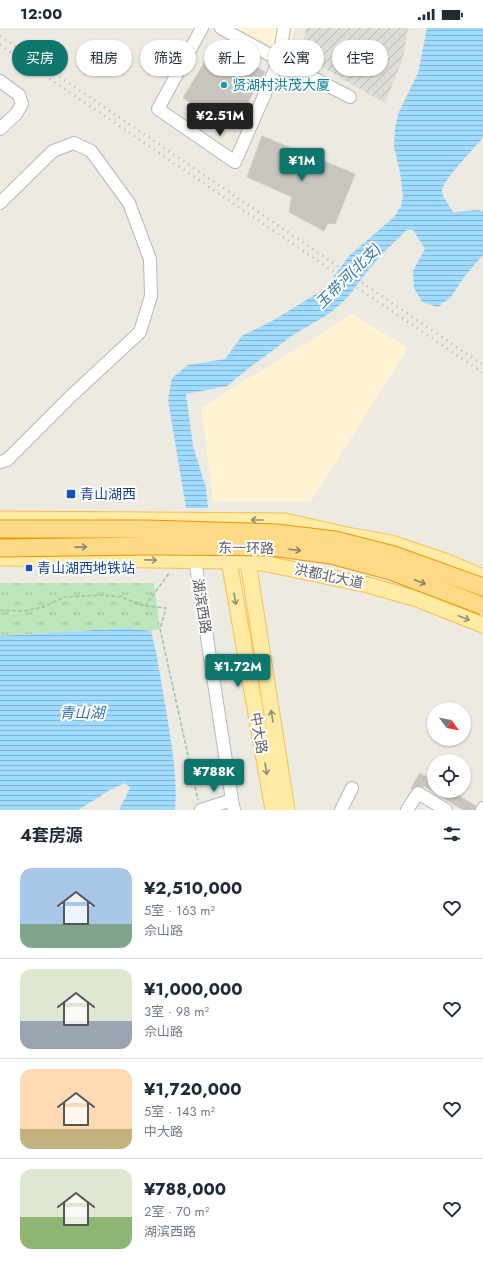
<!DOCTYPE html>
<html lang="zh">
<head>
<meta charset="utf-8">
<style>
  body { margin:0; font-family:Jost,"Noto Sans SC",sans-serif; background:#f2f2f3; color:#1f2937; height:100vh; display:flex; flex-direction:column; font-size:15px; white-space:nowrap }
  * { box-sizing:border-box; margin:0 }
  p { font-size:13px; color:#747a83 }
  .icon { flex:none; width:22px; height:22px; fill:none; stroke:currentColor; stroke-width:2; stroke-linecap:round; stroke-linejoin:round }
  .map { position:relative; height:782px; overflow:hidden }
  .sheet { display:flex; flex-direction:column; background:#fff; flex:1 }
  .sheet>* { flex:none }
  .banner { position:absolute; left:12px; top:12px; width:459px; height:36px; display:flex; gap:8px }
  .needle { width:26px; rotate:122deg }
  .fabs { position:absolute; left:427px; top:674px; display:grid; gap:8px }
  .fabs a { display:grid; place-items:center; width:44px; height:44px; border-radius:50%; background:#fff; box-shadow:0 1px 3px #0004; font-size:20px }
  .price { position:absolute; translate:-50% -34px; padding:0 9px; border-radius:4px; background:#0f766e; color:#fff; font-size:13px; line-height:26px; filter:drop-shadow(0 1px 2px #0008) }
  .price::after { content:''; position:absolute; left:50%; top:24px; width:12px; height:9px; margin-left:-6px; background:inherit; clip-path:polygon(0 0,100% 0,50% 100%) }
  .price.on { background:#222; color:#fff }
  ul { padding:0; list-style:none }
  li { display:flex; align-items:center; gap:12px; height:100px; padding:0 20px }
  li+li { border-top:1px solid #e0e1e3 }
  li span { display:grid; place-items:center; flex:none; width:112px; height:80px; border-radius:12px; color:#555 }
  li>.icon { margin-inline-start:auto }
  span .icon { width:48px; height:48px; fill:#fffc; stroke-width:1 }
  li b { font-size:17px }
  h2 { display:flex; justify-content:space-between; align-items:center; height:48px; padding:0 20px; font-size:17px }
  .tag { padding:0 14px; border-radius:18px; background:#fff; box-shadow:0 1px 3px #0004; font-size:14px; line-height:36px }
  .tag.on { background:#0f766e; color:#fff }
  .status { display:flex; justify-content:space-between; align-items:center; height:28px; padding:0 20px; background:#fff; direction:ltr }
  .status svg { height:11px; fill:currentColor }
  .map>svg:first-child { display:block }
  .commercial { fill:#fff3d4 }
  .industrial { fill:url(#industrial-furrows) }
  .grass { fill:url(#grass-tufts) }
  .water { fill:url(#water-rules) }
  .building { fill:#c8c4be; stroke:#d2cbbf }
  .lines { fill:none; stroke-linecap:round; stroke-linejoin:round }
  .minor-casing { stroke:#b4b8bc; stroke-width:14 }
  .major-casing { stroke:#f6bf51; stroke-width:17 }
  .path { stroke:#95c7a1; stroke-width:1.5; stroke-dasharray:4 2; stroke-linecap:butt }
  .minor { stroke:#fff; stroke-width:12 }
  .major { stroke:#ffeba4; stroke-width:15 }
  .rail { stroke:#b3b4b4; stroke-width:2.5; stroke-dasharray:1 5; stroke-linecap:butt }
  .highway-bridge-casing { stroke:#ee9700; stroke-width:19; stroke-linecap:butt }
  .highway-bridge { stroke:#ffda86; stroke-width:17 }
  .oneway { stroke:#948f7a }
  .oneway2 { stroke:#8c836e }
  .culture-dot { fill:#0f9aa8; stroke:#fff; stroke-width:1.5 }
  .transit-dot { fill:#1a4fb4; stroke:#fff; stroke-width:1.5 }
  .labels { text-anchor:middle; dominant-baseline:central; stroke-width:4; stroke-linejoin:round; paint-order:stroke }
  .culture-label { font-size:14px; fill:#0d838f; stroke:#fff; text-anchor:start }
  .transit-label { font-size:14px; fill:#164399; stroke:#fff; text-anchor:start }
  .street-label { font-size:14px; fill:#5a5e63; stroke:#fff }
  .water-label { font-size:15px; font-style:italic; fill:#3776ab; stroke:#fff }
</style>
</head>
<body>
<div class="status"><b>12:00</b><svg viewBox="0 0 49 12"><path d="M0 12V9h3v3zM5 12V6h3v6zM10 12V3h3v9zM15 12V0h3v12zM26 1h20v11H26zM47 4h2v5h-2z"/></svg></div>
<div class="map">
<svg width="483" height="782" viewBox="0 0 483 782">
  <defs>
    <pattern id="industrial-furrows" width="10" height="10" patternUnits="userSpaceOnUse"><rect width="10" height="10" fill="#dedcd6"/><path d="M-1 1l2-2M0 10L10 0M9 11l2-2" fill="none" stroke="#b7b6b1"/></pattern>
    <pattern id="grass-tufts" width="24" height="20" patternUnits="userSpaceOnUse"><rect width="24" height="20" fill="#bee6bc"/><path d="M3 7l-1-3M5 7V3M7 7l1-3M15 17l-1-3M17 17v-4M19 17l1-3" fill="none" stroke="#9dbe9c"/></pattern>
    <pattern id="water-rules" width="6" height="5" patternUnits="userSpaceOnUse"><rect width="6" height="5" fill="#9fdaff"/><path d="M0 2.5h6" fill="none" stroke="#85b4d2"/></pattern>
  </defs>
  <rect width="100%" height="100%" fill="#edeae1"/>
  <path class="commercial" d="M236,0h58l-3,27z
    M352,286l56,34 -97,153h-98l-12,-93z"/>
  <path class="industrial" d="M306,0h102l-5,30 -18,45 -84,-48z"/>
  <path class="grass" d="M0,555h154l6,46 -9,2 -23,-3 -128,8z"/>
  <path class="water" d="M427,0h56v110c-9,10 -39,41 -41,52 -1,5 8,17 11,22l25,-2 5,1v44l-19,22 -13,20 -13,10 -16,-5 -8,-14 -1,-17 12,-22 -12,-19h-6l-21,20 -17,19 -21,28 -18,16 -37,22 -48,36 -18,15 -41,8 7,52 13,42 2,20h-22l-18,-108 4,-22 16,-13 37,-6 17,-23 32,-16 50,-31 25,-33 45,-39 7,-11 2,-10 -3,-24 -6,-25 1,-18 3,-15 20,-41z
    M128,600l23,3c7,25 10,52 15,78 5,34 12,67 9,101h-56l11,-22 -5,-5 -15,7 -32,20h-78v-174z"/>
  <path class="building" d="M216,15l49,29 -32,56 -50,-30z
    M262,108l93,38 -20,50 -7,-1 -4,8 -35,-19 3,-15 -45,-20z
    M420,745l14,8v10h17l25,15 -1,4h-12l-39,-24 -1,1 -5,-1 -6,3 -1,-1z"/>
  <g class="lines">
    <defs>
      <path id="minor" d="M202,0l-44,81 77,53 29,-66 15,-36 5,-32
        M221,0l58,32 71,37
        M0,53l19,14 3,9 -6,10 -16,15
        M0,175l53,-52 21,-8 17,8 38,52 21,56 1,37 -11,36 -70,65 -63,63 -7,2
        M194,525l38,247 2,10
        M201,782l31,-10
        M341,782l11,-22
        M407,782l11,-17 28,17
        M482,782l1,-2"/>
      <path id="major" d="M0,491l285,2 62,14 45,8 53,18 38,16
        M0,530l229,3 33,2 106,22 49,14 66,26
        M229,533l44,249
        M248,534l39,248"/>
    </defs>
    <use href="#minor" class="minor-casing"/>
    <use href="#major" class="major-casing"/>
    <path class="path" d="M145,578l25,-34
      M0,582l24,1 19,-4 22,-10 36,-2 20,2 24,9 21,2 -6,21 38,171"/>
    <use href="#minor" class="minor"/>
    <use href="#major" class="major"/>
    <path class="rail" d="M0,8l483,329
      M0,17l483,328"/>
    <defs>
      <path id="highway-bridge" d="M0,501h148l128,4 59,7 59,15 89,32
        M0,520l147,-2 125,1 59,8 60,16 92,35"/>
    </defs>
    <use href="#highway-bridge" class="highway-bridge-casing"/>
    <use href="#highway-bridge" class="highway-bridge"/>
  </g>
  <defs><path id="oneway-shaft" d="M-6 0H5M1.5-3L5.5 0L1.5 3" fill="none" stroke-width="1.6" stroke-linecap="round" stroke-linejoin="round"/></defs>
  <g class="oneway">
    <use href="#oneway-shaft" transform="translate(257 492) rotate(-180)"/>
    <use href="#oneway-shaft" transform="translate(151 532) rotate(1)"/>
    <use href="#oneway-shaft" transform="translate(235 571) rotate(80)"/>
    <use href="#oneway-shaft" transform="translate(464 590) rotate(21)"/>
    <use href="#oneway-shaft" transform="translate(272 688) rotate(-99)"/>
    <use href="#oneway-shaft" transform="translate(266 741) rotate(80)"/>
  </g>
  <g class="oneway2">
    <use href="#oneway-shaft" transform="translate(81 519) rotate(-1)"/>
    <use href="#oneway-shaft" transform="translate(295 522) rotate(7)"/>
    <use href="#oneway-shaft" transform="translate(420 554) rotate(21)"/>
  </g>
  <circle class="culture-dot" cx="224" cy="57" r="4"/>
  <g class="transit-dot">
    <rect x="66" y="461" width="10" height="10" rx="2"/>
    <rect x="25" y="536" width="8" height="8" rx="2"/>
  </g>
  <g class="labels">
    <g class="culture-label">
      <text x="232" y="57">贤湖村洪茂大厦</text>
    </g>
    <g class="transit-label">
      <text x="80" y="466">青山湖西</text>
      <text x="37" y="540">青山湖西地铁站</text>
    </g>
    <g class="street-label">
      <text transform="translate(246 520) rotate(1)">东一环路</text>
      <text transform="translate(329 548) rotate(12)">洪都北大道</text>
      <text transform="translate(202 578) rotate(81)">湖滨西路</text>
      <text transform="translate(259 705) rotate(80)">中大路</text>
    </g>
    <g class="water-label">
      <text transform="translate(348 248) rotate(-45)">玉带河(北支)</text>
      <text x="82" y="685">青山湖</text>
    </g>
  </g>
</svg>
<div class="fabs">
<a><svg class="needle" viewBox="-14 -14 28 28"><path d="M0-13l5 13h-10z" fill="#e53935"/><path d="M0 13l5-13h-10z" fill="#747a83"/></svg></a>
<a><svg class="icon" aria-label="locate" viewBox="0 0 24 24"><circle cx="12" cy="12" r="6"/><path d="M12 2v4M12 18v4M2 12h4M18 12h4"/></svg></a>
</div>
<b class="price on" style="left:220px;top:109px">¥2.51M</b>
<b class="price" style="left:302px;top:154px">¥1M</b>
<b class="price" style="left:238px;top:660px">¥1.72M</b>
<b class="price" style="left:214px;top:765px">¥788K</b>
<div class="banner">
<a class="tag on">买房</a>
<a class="tag">租房</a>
<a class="tag">筛选</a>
<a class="tag">新上</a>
<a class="tag">公寓</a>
<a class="tag">住宅</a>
</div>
</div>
<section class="sheet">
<h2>4套房源<svg class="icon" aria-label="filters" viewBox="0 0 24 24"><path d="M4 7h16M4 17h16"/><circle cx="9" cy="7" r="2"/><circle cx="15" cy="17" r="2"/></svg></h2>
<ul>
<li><span style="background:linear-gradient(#a9c7e8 70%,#7fa58c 0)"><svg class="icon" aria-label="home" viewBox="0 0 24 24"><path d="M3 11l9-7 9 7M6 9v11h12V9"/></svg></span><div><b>¥2,510,000</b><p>5室 · 163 m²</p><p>佘山路</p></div><svg class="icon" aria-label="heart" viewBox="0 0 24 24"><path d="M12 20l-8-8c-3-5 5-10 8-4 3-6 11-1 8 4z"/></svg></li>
<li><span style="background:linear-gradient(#dfe7d0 65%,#9aa5b1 0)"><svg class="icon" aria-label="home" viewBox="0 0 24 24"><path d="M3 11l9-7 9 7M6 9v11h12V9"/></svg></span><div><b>¥1,000,000</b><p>3室 · 98 m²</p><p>佘山路</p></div><svg class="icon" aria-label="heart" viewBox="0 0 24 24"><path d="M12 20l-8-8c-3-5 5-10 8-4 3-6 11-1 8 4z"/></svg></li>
<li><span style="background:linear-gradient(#ffd9b3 75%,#c2b280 0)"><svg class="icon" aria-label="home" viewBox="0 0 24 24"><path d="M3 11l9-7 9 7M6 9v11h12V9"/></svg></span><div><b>¥1,720,000</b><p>5室 · 143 m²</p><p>中大路</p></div><svg class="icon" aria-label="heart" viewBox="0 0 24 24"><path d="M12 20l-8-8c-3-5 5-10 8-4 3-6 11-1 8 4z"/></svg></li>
<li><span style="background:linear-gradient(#dfe7d0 60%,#8fb573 0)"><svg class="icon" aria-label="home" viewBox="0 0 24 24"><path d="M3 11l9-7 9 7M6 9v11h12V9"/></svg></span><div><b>¥788,000</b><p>2室 · 70 m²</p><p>湖滨西路</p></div><svg class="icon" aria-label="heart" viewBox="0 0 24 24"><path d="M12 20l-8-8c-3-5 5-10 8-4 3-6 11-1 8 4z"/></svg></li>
</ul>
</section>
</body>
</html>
